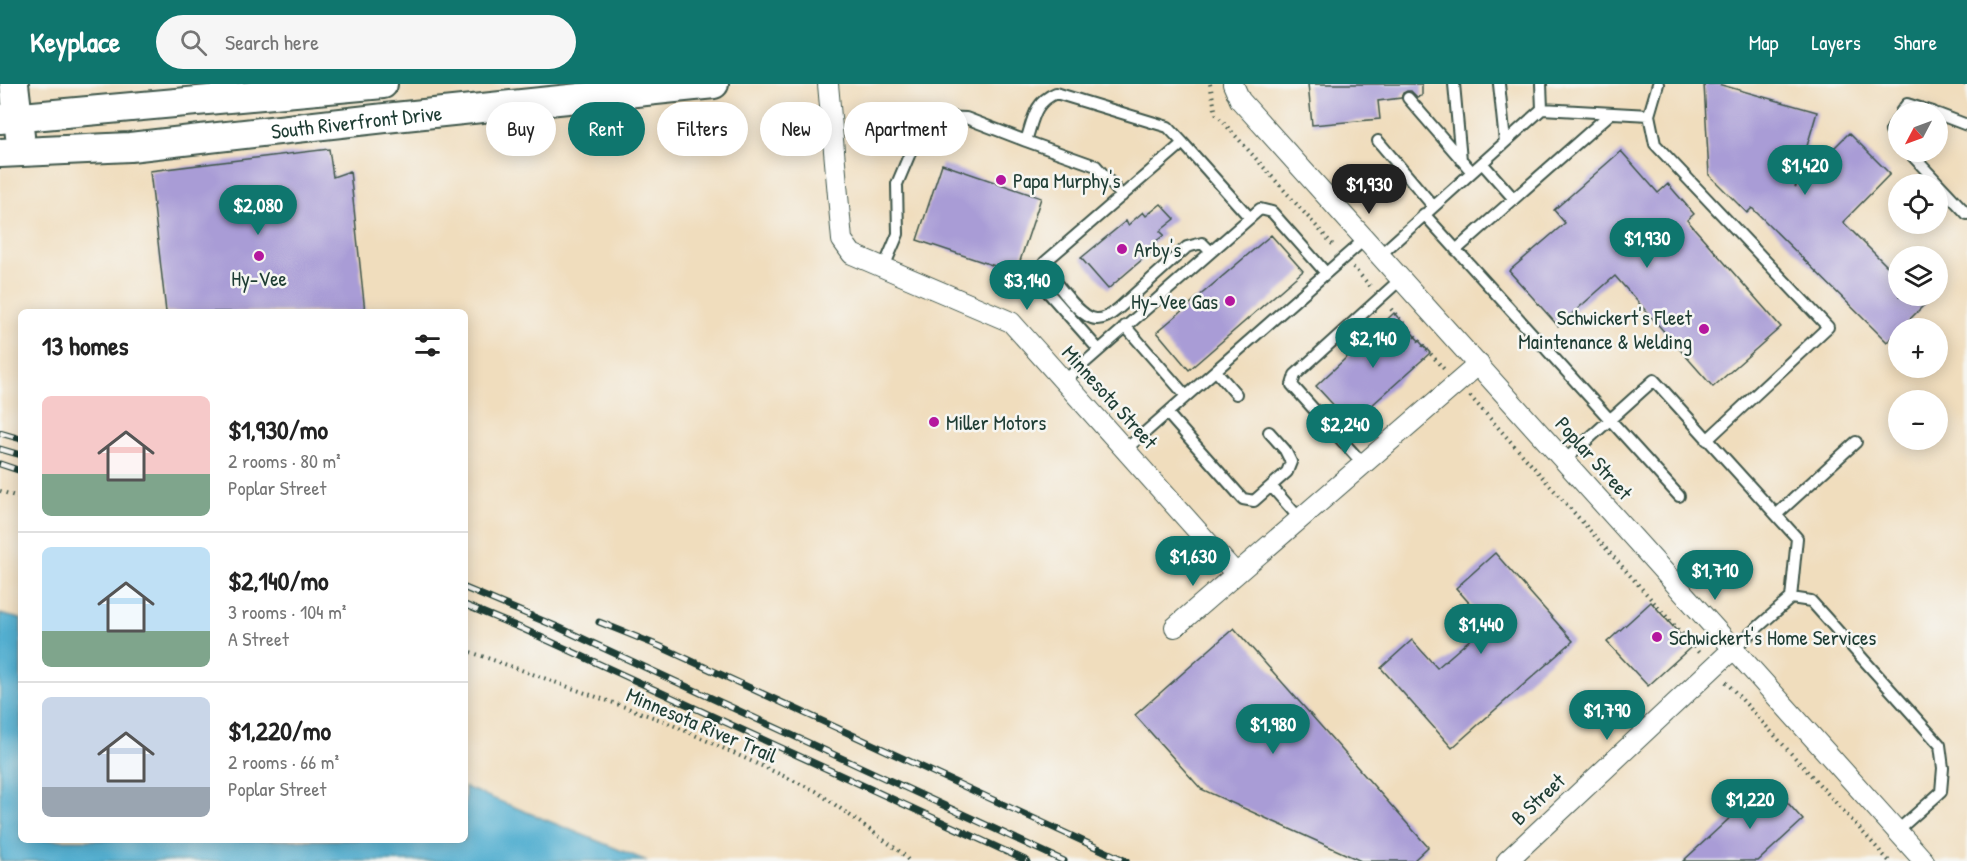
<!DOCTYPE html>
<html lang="en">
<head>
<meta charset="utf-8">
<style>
  body { margin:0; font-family:"Patrick Hand",sans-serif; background:#f6f6f6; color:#222; height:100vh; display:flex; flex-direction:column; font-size:22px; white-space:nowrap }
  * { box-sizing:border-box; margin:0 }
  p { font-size:20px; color:#767676 }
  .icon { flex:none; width:33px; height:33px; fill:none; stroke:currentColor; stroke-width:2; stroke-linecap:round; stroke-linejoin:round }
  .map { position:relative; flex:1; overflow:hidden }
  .details { position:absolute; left:18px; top:225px; width:450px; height:534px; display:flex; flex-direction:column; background:#fff; border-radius:9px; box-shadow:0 3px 15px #0003 }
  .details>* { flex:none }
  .hud { position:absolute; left:486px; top:18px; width:570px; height:54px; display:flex; gap:12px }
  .needle { width:39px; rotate:229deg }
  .fabs { position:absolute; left:1888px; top:18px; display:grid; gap:12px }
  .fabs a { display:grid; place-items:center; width:60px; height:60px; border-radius:50%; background:#fff; box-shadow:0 3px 15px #0003; font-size:30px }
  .price { position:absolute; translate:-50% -51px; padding:0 14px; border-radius:21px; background:#0f766e; color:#fff; font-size:20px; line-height:39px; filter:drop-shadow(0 2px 3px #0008) }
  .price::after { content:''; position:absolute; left:50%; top:36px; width:18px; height:14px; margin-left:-9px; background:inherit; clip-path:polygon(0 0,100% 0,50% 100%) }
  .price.active { background:#222; color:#fff }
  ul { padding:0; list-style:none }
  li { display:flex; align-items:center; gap:18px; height:150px; padding:0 24px }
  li+li { border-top:2px solid #e0e0e0 }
  li span { display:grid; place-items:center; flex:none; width:168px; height:120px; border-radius:9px; color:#555 }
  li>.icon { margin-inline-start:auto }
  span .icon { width:72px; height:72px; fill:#fffc; stroke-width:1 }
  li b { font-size:26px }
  h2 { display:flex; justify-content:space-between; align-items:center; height:72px; padding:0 24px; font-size:26px }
  .chip { padding:0 21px; border-radius:27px; background:#fff; box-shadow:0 3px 15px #0003; font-size:21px; line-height:54px }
  .chip.active { background:#0f766e; color:#fff }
  header { display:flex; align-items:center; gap:36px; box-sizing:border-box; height:84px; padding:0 30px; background:#0f766e; color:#fff }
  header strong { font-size:28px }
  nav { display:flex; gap:33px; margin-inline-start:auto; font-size:21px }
  .search { width:420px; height:54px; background:#f6f6f6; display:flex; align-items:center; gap:15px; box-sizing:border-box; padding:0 21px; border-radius:33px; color:#767676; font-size:22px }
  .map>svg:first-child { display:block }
  .water { fill:#52afd0; stroke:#387682; stroke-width:1.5 }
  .building { fill:#a99cd6 }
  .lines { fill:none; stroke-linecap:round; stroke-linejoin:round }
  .lane-casing { stroke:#3e5549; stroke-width:14 }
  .street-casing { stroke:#3e5549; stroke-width:22 }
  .secondary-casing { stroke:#3e5549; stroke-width:32 }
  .path { stroke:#3e5549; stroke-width:4; stroke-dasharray:1.5 4.5; stroke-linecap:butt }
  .lane { stroke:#fff; stroke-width:10 }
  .street { stroke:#fff; stroke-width:20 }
  .secondary { stroke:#fff; stroke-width:28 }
  .rail-casing { stroke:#1f3d34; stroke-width:7 }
  .rail { stroke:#f6f6f2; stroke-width:4.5; stroke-dasharray:14; stroke-linecap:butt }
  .poi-dot { fill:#b5179e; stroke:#f6f6f2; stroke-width:2 }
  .labels { text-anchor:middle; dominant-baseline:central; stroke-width:5; stroke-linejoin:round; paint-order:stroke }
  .street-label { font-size:21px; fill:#1f3d34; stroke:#f6f6f2 }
  .poi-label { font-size:21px; fill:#1f3d34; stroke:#f6f6f2; text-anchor:start }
</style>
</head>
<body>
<header>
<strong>Keyplace</strong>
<div class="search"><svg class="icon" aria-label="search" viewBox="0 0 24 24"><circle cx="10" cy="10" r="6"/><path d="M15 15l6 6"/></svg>Search here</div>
<nav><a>Map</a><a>Layers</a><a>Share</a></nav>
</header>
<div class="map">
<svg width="1967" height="777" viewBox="0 0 1967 777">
  <rect width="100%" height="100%" fill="#f6f6f2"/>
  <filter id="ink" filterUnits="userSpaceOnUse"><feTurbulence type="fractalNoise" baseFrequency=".0167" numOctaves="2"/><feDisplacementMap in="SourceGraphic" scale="12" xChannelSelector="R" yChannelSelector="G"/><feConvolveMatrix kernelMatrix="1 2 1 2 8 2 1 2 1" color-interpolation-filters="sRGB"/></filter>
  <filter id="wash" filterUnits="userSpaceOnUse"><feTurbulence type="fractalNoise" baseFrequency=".008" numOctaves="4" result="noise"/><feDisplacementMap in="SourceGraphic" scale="24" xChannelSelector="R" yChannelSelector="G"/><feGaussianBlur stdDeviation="1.35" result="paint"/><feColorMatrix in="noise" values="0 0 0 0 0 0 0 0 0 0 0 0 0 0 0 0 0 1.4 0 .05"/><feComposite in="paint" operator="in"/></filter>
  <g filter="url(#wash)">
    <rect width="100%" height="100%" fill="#f0ddbd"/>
    <path class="water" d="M0,530l21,5v221h444v-53l182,74h-647z"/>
    <g id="blocks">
      <path class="building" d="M1308,0h114v12l-5,1 -6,-6h-4l-4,2 -2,5 -23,3 2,18 -68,6z
        M1704,0h14l99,28 -22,75 54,-54 41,41 -47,48 56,56v18h18l8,8 -38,38 -135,-134 -5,5 -38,-38z
        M329,65l4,28 17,-6 15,141h-199l-16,-141z
        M1621,67l37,42 10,-9 26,30 -7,6 94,107 -68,60 -98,-111 -57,50 -49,-55 56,-48 -11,-13z
        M942,80l99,34 -25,75 -99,-33z
        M1161,120l14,15 -15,12 4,4 -14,11 2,5 -44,38 -27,-31 45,-37 2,4 15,-13 3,4z
        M1271,151l32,36 -114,99 -32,-38z
        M1394,229l36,40 -79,71 -35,-38z
        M1495,469l78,88 -121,107 -71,-80 31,-28 25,28 51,-44 -32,-36z
        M1651,518l40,45 -43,39 -41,-44z
        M1234,544l194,219 -15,14h-52l-160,-72 -66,-74z
        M1769,698l34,38 -45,41h-75z"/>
    </g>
  </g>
  <g filter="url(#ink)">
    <use href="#blocks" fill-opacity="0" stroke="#3e5549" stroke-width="1.5"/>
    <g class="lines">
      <defs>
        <path id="lane" d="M1454,0l7,76
          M1499,0l6,58
          M1541,0l1,25
          M1408,14l64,74
          M1901,28l6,-8 26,8
          M1938,30l29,11
          M1649,31l6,29 173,183 -121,113
          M1899,33l-8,14 8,9
          M1378,57l55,65
          M1909,68l58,62
          M1482,79l32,36
          M1122,112l-26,-30 -70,-25c7,-21 8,-39 30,-48l112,34 15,16
          M1424,130l255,282
          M1456,166l154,-136
          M1380,171l162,-146 107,6 9,-31
          M1043,182c11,13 36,52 53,53 8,1 16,-5 22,-10l69,-62 15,-4 9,9
          M884,183l14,-33 -1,-50 16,-38 14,-19 15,-10 24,1 60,23
          M1125,242l61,70
          M1099,266l-61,-69 1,-10 6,-9 138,-119 67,75
          M1216,287l20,23
          M1064,297l196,-172 12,3 54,61
          M1167,329l76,86 11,2 33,-29 4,-10 -6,-12 -16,-18
          M1125,366l240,-211
          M1565,376l89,-80 143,158 -6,60
          M1363,380l-71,-79 3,-10 107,-97
          M1271,402l29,33
          M1776,431l80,-73
          M1733,565l58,-51 20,3 129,144 3,23 -2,24 -44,39"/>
        <path id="street" d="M828,0l14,156 10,14 159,68 225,252
          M1233,0l7,16 684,761
          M1175,543l304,-263
          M1507,777l226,-212"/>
        <g id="secondary">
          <path d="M14,0l6,52"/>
          <path d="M0,35l383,-35"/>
          <path id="s1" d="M0,69l130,-6 255,-29 329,-34"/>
        </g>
      </defs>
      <use href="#lane" class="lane-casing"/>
      <use href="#street" class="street-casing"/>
      <use href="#secondary" class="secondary-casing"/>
      <path class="path" d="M1210,0l6,30 118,132
        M1964,0l3,1
        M1353,183l17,19
        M1391,225l53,60
        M1470,312l230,258
        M0,407l21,7
        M465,566l199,71 152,70 86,62 7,8
        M1726,598l163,179"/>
      <use href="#lane" class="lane"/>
      <use href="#street" class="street"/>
      <use href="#secondary" class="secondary"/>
      <defs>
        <path id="rail" d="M0,349l21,6
          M0,365l21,6
          M0,380l21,7
          M465,504l95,40 504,233
          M465,521l58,24 504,232
          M599,538l60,24 467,215"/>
      </defs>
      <use href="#rail" class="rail-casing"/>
      <use href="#rail" class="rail"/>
    </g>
  </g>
  <g class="poi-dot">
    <circle cx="1001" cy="96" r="6"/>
    <circle cx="1122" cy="165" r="6"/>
    <circle cx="259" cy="172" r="6"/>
    <circle cx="1230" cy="217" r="6"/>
    <circle cx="1704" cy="245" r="6"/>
    <circle cx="934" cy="338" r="6"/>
    <circle cx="1657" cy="553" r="6"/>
  </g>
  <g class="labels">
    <g class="street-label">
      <text stroke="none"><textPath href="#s1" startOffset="358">South Riverfront Drive</textPath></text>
      <text transform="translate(1110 313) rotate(48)">Minnesota Street</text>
      <text transform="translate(1594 374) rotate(48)">Poplar Street</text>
      <text transform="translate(702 641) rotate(23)">Minnesota River Trail</text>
      <text transform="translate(1538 715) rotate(-43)">B Street</text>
    </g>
    <g class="poi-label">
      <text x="1013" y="96">Papa Murphy's</text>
      <text x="1134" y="165">Arby's</text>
      <text x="259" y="194" text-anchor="middle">Hy-Vee</text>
      <text x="1218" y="217" text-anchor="end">Hy-Vee Gas</text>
      <text x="1692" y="233" text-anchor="end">Schwickert's Fleet<tspan x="1692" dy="24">Maintenance &amp; Welding</tspan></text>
      <text x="946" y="338">Miller Motors</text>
      <text x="1669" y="553">Schwickert's Home Services</text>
    </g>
  </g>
</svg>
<div class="fabs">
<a><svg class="needle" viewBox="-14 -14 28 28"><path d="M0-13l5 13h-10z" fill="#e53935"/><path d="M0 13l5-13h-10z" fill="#767676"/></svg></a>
<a><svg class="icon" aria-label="locate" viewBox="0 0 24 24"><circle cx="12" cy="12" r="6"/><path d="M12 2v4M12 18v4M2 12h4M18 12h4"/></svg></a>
<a><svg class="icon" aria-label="layers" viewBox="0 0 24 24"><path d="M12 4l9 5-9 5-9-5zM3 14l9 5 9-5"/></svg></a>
<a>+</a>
<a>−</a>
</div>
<b class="price" style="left:1805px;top:112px">$1,420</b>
<b class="price active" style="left:1369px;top:131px">$1,930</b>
<b class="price" style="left:258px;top:152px">$2,080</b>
<b class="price" style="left:1647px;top:185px">$1,930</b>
<b class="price" style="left:1027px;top:227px">$3,140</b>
<b class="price" style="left:1373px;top:285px">$2,140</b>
<b class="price" style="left:1345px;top:371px">$2,240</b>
<b class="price" style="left:1193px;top:503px">$1,630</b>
<b class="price" style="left:1715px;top:517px">$1,710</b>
<b class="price" style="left:1481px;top:571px">$1,440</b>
<b class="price" style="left:1607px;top:657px">$1,790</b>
<b class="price" style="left:1273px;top:671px">$1,980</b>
<b class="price" style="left:1750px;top:746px">$1,220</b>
<div class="hud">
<a class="chip">Buy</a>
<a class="chip active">Rent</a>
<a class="chip">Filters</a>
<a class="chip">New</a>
<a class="chip">Apartment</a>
</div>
<section class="details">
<h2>13 homes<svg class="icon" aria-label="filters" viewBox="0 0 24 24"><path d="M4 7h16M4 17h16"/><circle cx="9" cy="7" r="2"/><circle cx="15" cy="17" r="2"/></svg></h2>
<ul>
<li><span style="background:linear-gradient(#f6c9c9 65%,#7fa58c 0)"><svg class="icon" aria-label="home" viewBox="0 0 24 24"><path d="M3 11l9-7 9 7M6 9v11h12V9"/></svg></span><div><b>$1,930/mo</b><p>2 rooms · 80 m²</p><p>Poplar Street</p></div></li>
<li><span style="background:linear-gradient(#bfe0f5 70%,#7fa58c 0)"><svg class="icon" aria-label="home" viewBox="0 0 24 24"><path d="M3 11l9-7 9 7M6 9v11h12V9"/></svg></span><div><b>$2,140/mo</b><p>3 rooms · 104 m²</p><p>A Street</p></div></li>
<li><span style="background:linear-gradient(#c9d6e8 75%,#9aa5b1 0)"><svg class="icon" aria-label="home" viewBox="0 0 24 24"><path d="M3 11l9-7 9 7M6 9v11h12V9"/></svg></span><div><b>$1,220/mo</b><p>2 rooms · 66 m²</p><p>Poplar Street</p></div></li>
</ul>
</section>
</div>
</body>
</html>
